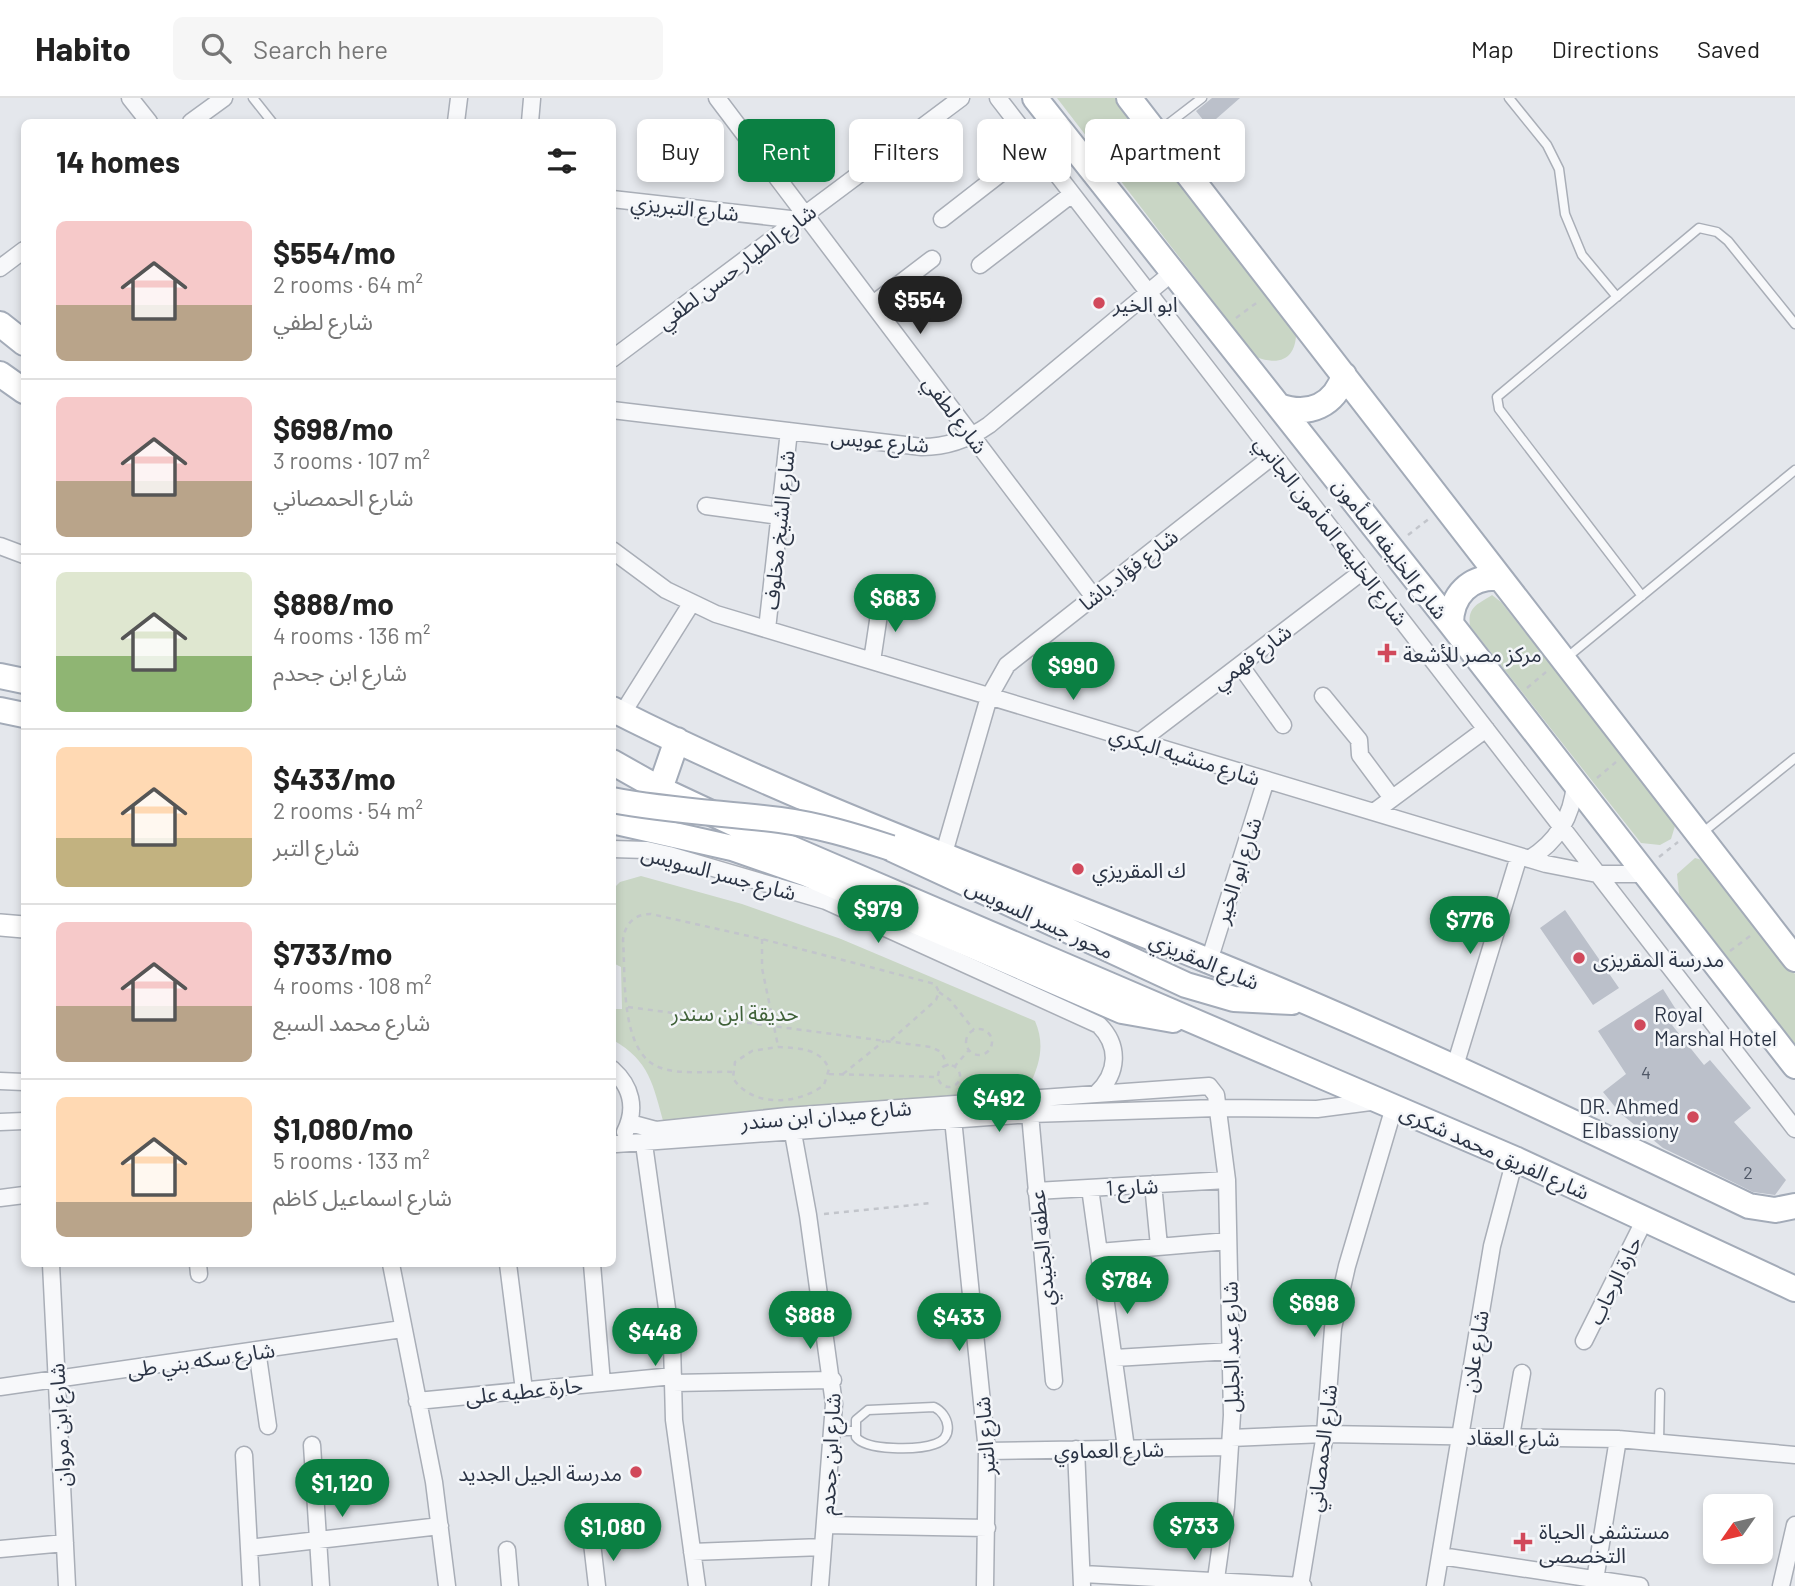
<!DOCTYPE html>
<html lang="en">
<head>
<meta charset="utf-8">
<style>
  body { margin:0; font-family:Barlow,"Noto Sans Arabic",sans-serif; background:#f6f6f6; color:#222; height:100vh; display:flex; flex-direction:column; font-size:26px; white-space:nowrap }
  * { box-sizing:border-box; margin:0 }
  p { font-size:23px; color:#767676 }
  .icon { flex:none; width:38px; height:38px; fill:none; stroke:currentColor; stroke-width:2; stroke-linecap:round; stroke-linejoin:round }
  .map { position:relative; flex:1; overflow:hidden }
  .sheet { position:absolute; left:21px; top:21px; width:595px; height:1148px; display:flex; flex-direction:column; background:#fff; border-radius:10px; box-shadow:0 4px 10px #0003 }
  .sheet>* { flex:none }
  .hud { position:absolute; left:637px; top:21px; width:665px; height:63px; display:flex; gap:14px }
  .needle { width:46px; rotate:236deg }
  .controls { position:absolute; left:1703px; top:1396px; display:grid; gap:14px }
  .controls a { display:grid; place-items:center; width:70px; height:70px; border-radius:10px; background:#fff; box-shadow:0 4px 10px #0003; font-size:35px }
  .price { position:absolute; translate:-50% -60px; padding:0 16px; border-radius:24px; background:#0b8043; color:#fff; font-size:23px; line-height:46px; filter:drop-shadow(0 2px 4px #0008) }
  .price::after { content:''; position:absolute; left:50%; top:42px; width:21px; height:16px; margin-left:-10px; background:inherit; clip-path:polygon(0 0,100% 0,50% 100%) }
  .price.current { background:#222; color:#fff }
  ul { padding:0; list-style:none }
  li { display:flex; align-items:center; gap:21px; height:175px; padding:0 35px }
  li+li { border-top:2px solid #e0e0e0 }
  li span { display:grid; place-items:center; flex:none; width:196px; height:140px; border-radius:10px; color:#555 }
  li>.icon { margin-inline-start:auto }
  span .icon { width:84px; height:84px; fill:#fffc; stroke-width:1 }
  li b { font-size:30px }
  h2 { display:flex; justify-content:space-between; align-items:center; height:84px; padding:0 35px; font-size:30px }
  .tag { padding:0 24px; border-radius:10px; background:#fff; box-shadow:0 4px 10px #0003; font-size:24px; line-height:63px }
  .tag.current { background:#0b8043; color:#fff }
  header { display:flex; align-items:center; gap:42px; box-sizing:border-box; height:98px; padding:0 35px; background:#fff; border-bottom:2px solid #e0e0e0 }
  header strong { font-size:33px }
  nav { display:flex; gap:38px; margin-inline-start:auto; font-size:24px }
  .search { width:490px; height:63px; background:#f6f6f6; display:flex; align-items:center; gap:18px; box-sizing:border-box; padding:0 24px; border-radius:10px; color:#767676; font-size:26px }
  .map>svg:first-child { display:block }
  .green { fill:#c9d6c5 }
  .building { fill:#bbc0ca }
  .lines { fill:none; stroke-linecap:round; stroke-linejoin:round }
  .lane-casing { stroke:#a9aeb7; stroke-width:11 }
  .street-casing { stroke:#a9aeb7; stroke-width:19 }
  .secondary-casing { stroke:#a9aeb7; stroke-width:24 }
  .primary-casing { stroke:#a3abb8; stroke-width:28 }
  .path { stroke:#c2c5cb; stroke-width:2.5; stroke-dasharray:5 5; stroke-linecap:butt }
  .lane { stroke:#f7f8fa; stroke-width:8 }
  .street { stroke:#f7f8fa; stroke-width:16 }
  .secondary { stroke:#fff; stroke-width:21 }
  .primary { stroke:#fff; stroke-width:24 }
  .primary-bridge-casing { stroke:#a3abb8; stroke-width:28; stroke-linecap:butt }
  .primary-bridge { stroke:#fff; stroke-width:24 }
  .poi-dot { fill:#d1495b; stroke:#f4f6f9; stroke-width:2.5 }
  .labels { text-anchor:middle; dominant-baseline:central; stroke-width:5; stroke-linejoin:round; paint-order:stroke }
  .number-label { font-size:18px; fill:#4f5766 }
  .street-label { font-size:21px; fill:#2b3445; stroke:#f4f6f9 }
  .poi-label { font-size:21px; fill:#2b3445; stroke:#f4f6f9; text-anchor:start }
  .park-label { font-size:21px; fill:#3f6138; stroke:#f4f6f9 }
</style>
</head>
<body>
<header>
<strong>Habito</strong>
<div class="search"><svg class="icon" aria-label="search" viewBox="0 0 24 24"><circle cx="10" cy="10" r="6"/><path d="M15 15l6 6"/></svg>Search here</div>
<nav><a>Map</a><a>Directions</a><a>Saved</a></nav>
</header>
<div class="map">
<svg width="1795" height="1488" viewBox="0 0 1795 1488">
  <rect width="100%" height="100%" fill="#e4e7ec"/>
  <path class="green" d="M1057,0h67l170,220c7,29 -4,52 -38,39z
    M1492,497l9,7 170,214 4,10 -4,13 -11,6 -19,-2 -171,-217c-3,-20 9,-22 22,-31z
    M1695,760l14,4 86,112v71l-116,-151 -2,-20z
    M641,778l101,28 99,35 194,82c10,23 5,42 -5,64l-54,11 -312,28c-11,-39 -14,-63 -51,-84v-31h9l-1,-42 -8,-4 -1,-73 8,-8z"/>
  <path class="building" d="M1212,0h28l-32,28 -12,-15z
    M1565,812l54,78 -26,17 -53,-77z
    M1663,891l19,30 -10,6 32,40 6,-5 41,48 -17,14 52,58 -11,15 -22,-3 -90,-44 -43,-35 -17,-21 23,-18 -28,-43z"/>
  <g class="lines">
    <defs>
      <path id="lane" d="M253,0l19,24
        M1509,0l38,47 12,24 6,45 17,41 35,42
        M1159,33l43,-33
        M1642,498l-143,-187 -2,-12 202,-169 18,4 11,9 67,83
        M1565,561l230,-189
        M1702,735l93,-75
        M934,1309c15,7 21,31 1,37 -17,6 -69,7 -79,-7v-17l12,-10z
        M833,1333h21
        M1659,1344l1,-49"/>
      <path id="street" d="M130,0l19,24
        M717,0l376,498
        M998,0l797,1031
        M191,24l33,-24
        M456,24l3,-24
        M530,24l2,-23
        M612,101l187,21
        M942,121l94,-73
        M980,167l92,-71
        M0,170l24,-18
        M873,206l59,-45
        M612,261l349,-261
        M612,312l310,37c25,0 47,-8 67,-22l184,-153
        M706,408l74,10
        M0,448l24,9
        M612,452l54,40 50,24 830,250 51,10h48
        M767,531l22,-198
        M872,563l9,-60
        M1240,567l43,60
        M1323,598l36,44 1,15 32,43
        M622,616l69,-110
        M1139,644l224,-171
        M1374,714l112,-83
        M612,751l35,1 22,5 157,46 273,124c21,21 19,48 -2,68
        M944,755l45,-156 18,-32 267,-210
        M1529,761c28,-17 43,-42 46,-75
        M1209,863l57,-181
        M1455,968l64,-210
        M612,971c19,17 25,39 13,63
        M0,983l24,1
        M1030,1016l24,267
        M953,1021l34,332 -2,135
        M0,1024l24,-1
        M791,1024l17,93 26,189 -14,182
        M630,1025l26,7 131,-14 422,-30 7,9 11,85 5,235 -6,92 -11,79
        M616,1046l414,-30 187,-6 100,1 61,-8
        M644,1046l28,200 2,76 23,166
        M1153,1086l6,62
        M1090,1090l36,260
        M1036,1093l191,-11
        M0,1100l24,-3
        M1099,1154l129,-11
        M51,1166l16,322
        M198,1166l1,10
        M391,1166l43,218 13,104
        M508,1166l16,126
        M592,1166l10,119
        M1584,1243l61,-122
        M257,1252l11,76
        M1115,1260l116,-7
        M673,1285l160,-3
        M0,1289l402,-58
        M417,1303l256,-25
        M1511,1338l11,-63
        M1231,1340l94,-4 293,5 177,16
        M312,1347l9,141
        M1076,1351l6,137
        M987,1353l243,-4
        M244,1357l7,131
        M825,1427l162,3
        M592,1445l5,43
        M249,1450l191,-22
        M0,1451l65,-6
        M507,1452l3,36
        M692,1454l131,-5
        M1441,1458l199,30
        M1083,1476l220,12
        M1300,1488l25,-152 8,-106 14,-62 47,-159
        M1435,1488l57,-340 23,-87
        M1594,1488l24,-147
        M1781,1488l14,-61"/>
      <path id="secondary" d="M0,827l24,2"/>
      <path id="primary" d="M1035,0l416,526 344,442
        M1129,0l666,861
        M0,226l24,19
        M0,276l24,17
        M1279,308c30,11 56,-1 65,-31
        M1451,526c0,-29 19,-48 48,-46
        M0,578l24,5
        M612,611c191,97 394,169 592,250 185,75 365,161 545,247l26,4 20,-4
        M0,612l24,5
        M612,664l48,27 79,37 776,333 280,130
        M660,691l17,-49
        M612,723l120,27 75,26 315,137 51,9
        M892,751l294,136 48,14 58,3"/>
    </defs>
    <use href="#lane" class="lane-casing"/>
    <use href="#street" class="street-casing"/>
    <use href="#secondary" class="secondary-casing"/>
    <use href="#primary" class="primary-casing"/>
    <path class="path" d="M1108,58l25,-19
      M1236,220l23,-17
      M1408,437l22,-17
      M1527,590l19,-16
      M1597,680l19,-16
      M1659,759l19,-15
      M762,841v29l16,78
      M1730,853l20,-15
      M939,894l11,8 24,30
      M628,909l303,40 10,5 7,14
      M966 944a13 13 0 1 1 26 0a13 13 0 1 1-26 0Z
      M778,949c19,1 43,1 51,22l-5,16c-26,20 -72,23 -91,-7l2,-16 17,-11z
      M938 978a11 11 0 1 1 22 0a11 11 0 1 1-22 0Z
      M954,969l14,-16
      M732,974c-22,-1 -51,3 -71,-4 -42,-14 -35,-92 -38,-128 2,-16 11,-26 28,-26l111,25 173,45 4,8 -3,8 -45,40
      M829,976l109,3
      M843,976l41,-33
      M824,1116l108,-11"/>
    <use href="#lane" class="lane"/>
    <use href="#street" class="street"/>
    <use href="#secondary" class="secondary"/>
    <use href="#primary" class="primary"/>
    <defs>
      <path id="primary-bridge" d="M612,702c56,11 112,13 168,20 38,5 74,16 111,28"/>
    </defs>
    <use href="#primary-bridge" class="primary-bridge-casing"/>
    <use href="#primary-bridge" class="primary-bridge"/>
  </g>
  <g class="poi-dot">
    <circle cx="1099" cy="205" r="7"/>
    <path d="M1383.5 544.5h7v7h7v7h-7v7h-7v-7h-7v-7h7z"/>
    <circle cx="1078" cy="771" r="7"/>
    <circle cx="1579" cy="860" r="7"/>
    <circle cx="1640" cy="927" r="7"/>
    <circle cx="1693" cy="1019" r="7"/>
    <circle cx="636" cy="1374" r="7"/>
    <path d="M1519.5 1433.5h7v7h7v7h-7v7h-7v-7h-7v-7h7z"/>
  </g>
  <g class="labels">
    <g class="number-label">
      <text x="1646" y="974">4</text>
      <text x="1748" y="1074">2</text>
    </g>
    <g class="street-label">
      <text transform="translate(685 109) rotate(6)">شارع التبريزي</text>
      <text transform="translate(736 168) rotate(-37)">شارع الطيار حسن لطفي</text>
      <text transform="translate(956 316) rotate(53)">شارع لطفي</text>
      <text transform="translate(880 342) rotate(5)">شارع عويس</text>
      <text transform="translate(778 432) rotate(-84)">شارع الشيخ مخلوف</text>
      <text transform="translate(1332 432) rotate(52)">شارع الخليفه المأمون الجانبي</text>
      <text transform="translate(1391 450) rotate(52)">شارع الخليفه المأمون</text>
      <text transform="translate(1128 471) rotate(-38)">شارع فؤاد باشا</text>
      <text transform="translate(1251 558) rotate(-37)">شارع فهمي</text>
      <text transform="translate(1185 657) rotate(17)">شارع منشيه البكري</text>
      <text transform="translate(1237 772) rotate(-72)">شارع ابو الخير</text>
      <text transform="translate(719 774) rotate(15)">شارع جسر السويس</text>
      <text transform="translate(1040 820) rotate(25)">محور جسر السويس</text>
      <text transform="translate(1205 862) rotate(23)">شارع المقريزي</text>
      <text transform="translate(826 1016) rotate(-5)">شارع ميدان ابن سندر</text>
      <text transform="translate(1495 1053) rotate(24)">شارع الفريق محمد شكرى</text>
      <text transform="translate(1132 1088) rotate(-3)">شارع 1</text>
      <text transform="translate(1041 1150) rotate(-95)">عطفه الجنيدي</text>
      <text transform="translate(1614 1182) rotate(-64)">حارة الرحاب</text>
      <text transform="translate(1230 1249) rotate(-91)">شارع عبد الجليل</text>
      <text transform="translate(1474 1253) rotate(-81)">شارع علان</text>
      <text transform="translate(201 1261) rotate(-8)">شارع سكه بني طى</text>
      <text transform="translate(524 1292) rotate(-6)">حارة عطيه على</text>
      <text transform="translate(59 1327) rotate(-93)">شارع ابن مروان</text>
      <text transform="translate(984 1338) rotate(-94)">شارع التبر</text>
      <text transform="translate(1513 1339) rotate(1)">شارع العقاد</text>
      <text transform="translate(1321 1350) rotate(-83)">شارع الحمصاني</text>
      <text transform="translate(1109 1351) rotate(-1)">شارع العماوي</text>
      <text transform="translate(829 1356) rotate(-87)">شارع ابن جحدم</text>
    </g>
    <g class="poi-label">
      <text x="1113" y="205">ابو الخير</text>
      <text x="1403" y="555">مركز مصر للأشعة</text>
      <text x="1092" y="771">ك المقريزي</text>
      <text x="1593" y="860">مدرسة المقريزى</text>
      <text x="1654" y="915">Royal<tspan x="1654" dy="24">Marshal Hotel</tspan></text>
      <text x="1679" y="1007" text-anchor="end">DR. Ahmed<tspan x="1679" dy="24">Elbassiony</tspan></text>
      <text x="622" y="1374" text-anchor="end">مدرسة الجيل الجديد</text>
      <text x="1539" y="1432">مستشفى الحياة<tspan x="1539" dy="24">التخصصى</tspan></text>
    </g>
    <g class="park-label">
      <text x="735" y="914">حديقة ابن سندر</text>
    </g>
  </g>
</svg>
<div class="controls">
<a><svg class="needle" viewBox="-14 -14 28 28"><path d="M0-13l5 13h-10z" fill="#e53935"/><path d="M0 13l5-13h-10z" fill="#767676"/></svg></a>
</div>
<b class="price current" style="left:920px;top:238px">$554</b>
<b class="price" style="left:895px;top:536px">$683</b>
<b class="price" style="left:1073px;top:604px">$990</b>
<b class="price" style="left:878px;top:847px">$979</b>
<b class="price" style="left:1470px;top:858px">$776</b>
<b class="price" style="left:999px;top:1036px">$492</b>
<b class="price" style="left:1127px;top:1218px">$784</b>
<b class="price" style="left:1314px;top:1241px">$698</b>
<b class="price" style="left:810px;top:1253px">$888</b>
<b class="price" style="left:959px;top:1255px">$433</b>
<b class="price" style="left:655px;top:1270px">$448</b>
<b class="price" style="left:342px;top:1421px">$1,120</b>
<b class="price" style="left:1194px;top:1464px">$733</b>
<b class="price" style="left:613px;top:1465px">$1,080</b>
<div class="hud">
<a class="tag">Buy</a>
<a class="tag current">Rent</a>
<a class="tag">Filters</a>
<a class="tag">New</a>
<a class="tag">Apartment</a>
</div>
<section class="sheet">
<h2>14 homes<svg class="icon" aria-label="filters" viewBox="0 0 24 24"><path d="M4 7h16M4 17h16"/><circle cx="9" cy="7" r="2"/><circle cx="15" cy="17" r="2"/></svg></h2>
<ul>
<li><span style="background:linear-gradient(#f6c9c9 60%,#b9a48a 0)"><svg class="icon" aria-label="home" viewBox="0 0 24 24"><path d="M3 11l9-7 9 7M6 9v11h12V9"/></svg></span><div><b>$554/mo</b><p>2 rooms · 64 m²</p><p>شارع لطفي</p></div></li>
<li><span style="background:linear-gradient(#f6c9c9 60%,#b9a48a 0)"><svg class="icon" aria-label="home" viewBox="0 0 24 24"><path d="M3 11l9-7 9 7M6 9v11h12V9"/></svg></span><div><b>$698/mo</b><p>3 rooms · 107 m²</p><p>شارع الحمصاني</p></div></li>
<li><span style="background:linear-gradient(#dfe7d0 60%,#8fb573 0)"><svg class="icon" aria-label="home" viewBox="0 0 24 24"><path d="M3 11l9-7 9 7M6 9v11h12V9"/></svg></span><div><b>$888/mo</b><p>4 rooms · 136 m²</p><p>شارع ابن جحدم</p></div></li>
<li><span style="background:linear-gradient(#ffd9b3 65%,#c2b280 0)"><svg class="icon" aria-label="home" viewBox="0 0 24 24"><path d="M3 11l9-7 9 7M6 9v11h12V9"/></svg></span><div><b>$433/mo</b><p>2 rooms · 54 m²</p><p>شارع التبر</p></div></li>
<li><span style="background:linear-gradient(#f6c9c9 60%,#b9a48a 0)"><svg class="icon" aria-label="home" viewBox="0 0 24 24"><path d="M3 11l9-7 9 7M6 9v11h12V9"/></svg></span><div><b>$733/mo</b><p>4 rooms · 108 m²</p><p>شارع محمد السبع</p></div></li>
<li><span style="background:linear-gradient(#ffd9b3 75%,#b9a48a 0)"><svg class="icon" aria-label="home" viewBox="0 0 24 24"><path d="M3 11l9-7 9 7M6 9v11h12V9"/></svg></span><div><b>$1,080/mo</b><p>5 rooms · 133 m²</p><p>شارع اسماعيل كاظم</p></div></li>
</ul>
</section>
</div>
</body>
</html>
